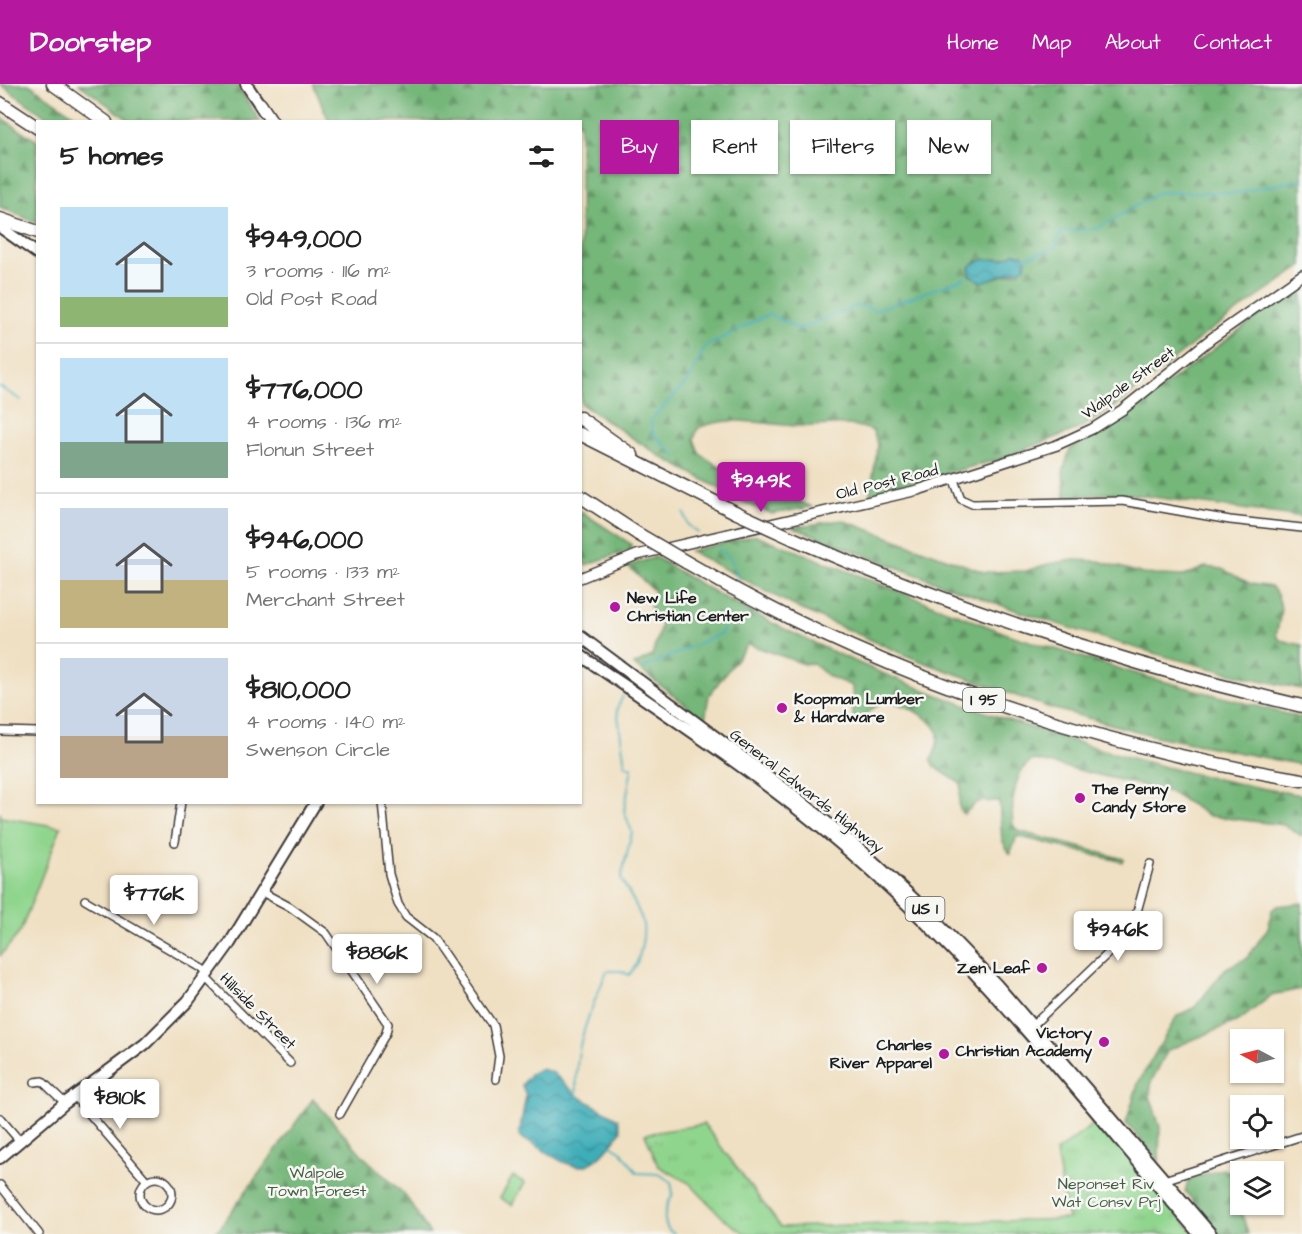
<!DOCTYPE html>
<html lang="en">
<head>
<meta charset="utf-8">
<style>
  body { margin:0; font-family:"Architects Daughter",sans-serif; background:#f6f6f6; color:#222; height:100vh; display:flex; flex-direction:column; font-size:22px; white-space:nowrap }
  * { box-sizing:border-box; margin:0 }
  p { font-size:20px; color:#767676 }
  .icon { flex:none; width:33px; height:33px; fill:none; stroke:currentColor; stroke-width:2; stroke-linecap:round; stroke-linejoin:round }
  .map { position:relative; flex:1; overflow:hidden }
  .panel { position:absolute; left:36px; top:36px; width:546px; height:684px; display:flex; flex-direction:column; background:#fff; border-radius:0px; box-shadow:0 2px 4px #0004 }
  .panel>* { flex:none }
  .top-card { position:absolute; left:600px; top:36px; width:570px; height:54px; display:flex; gap:12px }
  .needle { width:39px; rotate:277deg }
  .controls { position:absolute; left:1230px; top:945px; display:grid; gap:12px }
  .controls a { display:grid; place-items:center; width:54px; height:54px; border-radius:0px; background:#fff; box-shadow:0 2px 4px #0004; font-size:30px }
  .price { position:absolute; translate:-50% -51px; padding:0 14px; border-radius:6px; background:#fff; color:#222; font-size:20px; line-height:39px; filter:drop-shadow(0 2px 3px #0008) }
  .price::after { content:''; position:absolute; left:50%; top:36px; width:18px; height:14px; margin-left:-9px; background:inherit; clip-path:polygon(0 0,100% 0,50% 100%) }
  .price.active { background:#b5179e; color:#fff }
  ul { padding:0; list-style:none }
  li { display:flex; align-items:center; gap:18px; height:150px; padding:0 24px }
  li+li { border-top:2px solid #e0e0e0 }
  li span { display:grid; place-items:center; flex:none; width:168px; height:120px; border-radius:0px; color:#555 }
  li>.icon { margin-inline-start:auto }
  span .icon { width:72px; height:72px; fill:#fffc; stroke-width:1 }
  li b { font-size:26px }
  h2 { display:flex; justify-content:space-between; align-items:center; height:72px; padding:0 24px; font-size:26px }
  .tag { padding:0 21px; border-radius:0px; background:#fff; box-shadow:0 2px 4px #0004; font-size:21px; line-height:54px }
  .tag.active { background:#b5179e; color:#fff }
  header { display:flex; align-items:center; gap:36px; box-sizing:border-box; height:84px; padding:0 30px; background:#b5179e; color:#fff }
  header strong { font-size:28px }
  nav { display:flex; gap:33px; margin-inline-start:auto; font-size:21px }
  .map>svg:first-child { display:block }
  .grass { fill:#90d58e; stroke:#567855; stroke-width:1.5 }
  .forest { fill:url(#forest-firs); stroke:#48694a; stroke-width:1.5; fill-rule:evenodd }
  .park { fill:url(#park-tufts); stroke:#567855; stroke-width:1.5 }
  .water { fill:url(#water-waves); stroke:#2c646a; stroke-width:1.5 }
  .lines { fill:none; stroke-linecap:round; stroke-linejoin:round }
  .stream { stroke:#3cadb8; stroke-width:2 }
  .minor-casing { stroke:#3c3935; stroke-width:10 }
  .secondary-casing { stroke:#3c3935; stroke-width:12 }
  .primary-casing { stroke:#3c3935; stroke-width:14 }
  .motorway-casing { stroke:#3c3935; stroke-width:15 }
  .minor { stroke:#fff; stroke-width:7 }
  .secondary { stroke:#fff; stroke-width:9 }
  .primary { stroke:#fff; stroke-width:10 }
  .motorway { stroke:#fff; stroke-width:12 }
  .motorway-bridge-casing { stroke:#3c3935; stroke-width:15; stroke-linecap:butt }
  .motorway-bridge { stroke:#fff; stroke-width:12 }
  .poi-dot { fill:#b5179e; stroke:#f6f6f2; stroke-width:2 }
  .labels { text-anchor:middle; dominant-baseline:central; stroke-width:5; stroke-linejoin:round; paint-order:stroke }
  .shield { fill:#f6f6f2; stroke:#5d5d5c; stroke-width:1.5 }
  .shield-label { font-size:15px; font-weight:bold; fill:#1c1c1c }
  .street-label { font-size:16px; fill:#1c1c1c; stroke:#f6f6f2 }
  .poi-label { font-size:16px; font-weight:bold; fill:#1c1c1c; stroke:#f6f6f2; text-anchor:start }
  .park-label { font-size:16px; fill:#455d44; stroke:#f6f6f2 }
</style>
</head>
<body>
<header>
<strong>Doorstep</strong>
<nav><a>Home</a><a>Map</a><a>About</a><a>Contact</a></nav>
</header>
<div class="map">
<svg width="1302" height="1150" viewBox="0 0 1302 1150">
  <defs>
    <pattern id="forest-firs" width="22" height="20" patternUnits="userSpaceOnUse" patternTransform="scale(1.5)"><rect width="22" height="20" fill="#74b679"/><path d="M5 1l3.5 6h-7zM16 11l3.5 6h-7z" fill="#5e9362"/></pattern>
    <pattern id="park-tufts" width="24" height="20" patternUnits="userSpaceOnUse" patternTransform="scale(1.5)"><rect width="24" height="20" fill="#90d58e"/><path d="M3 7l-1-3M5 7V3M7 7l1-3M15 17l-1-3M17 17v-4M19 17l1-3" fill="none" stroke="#7cb67a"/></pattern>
    <pattern id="water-waves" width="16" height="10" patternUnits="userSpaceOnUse" patternTransform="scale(1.5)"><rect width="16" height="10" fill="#3cadb8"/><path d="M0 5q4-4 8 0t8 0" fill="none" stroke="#328c95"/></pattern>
  </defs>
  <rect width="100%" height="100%" fill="#f6f6f2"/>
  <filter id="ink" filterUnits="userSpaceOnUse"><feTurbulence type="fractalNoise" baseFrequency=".0167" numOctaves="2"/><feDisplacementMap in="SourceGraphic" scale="12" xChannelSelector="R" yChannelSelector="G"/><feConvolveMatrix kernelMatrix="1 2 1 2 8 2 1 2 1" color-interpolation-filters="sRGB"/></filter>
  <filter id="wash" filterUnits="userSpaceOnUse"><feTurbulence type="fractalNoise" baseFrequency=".008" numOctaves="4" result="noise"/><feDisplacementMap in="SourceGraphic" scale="24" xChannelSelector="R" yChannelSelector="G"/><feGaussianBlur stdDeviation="1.35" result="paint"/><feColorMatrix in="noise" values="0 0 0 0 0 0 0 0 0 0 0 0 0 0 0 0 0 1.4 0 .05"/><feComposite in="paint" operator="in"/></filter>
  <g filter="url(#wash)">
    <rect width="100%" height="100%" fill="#f0e0c3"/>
    <path class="grass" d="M0,728l1,5 60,10 -41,105 -20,24z
      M513,1092l12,7 -13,22 -12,-7z"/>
    <path class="forest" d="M0,0h29l54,37h-31z
      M79,0h157l24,37h-130z
      M313,0h989v182l-98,69 -85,69 -39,24 -80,31 -130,35 8,-49 -5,-14c-25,-11 -48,-4 -74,-5 -34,-1 -68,-12 -101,2l-4,11 5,14 19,13 94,41 -40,7 -22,-9 -90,-49 -79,-52 -1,-282 -251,-1zM1011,171l9,16 -40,11 -11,-13 7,-8c11,-1 27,3 35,-6z
      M0,33l37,24v82l-37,-16z
      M1302,199v234l-164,-22 -27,-2 -46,4 -2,-25 7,-23 53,-32z
      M580,427l51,33 -1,6 -44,15 -5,-5z
      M842,436l142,52 42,-1 22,-7 25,-4 26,1 44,13 16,1 25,1 21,-9 17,2 29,15 21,3c13,17 9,28 4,48l4,5 22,5v44c-175,-35 -343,-96 -509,-162z
      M756,451l254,100 137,42 155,41v47l-151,-30 -104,-28 -132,-48 -115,-50 -110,-58z
      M655,473c113,71 235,124 362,166 93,31 187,57 285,72v41l-18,-11 -75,-9 -39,-24 -135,-32c-21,5 -24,47 -22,65l5,6 106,28 -2,3 -105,-26 -7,18 -8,-14 -3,-39 -22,1 -13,12 -3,-2 -2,-6 2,-22 -26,-17 -4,-6c4,-9 8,-18 7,-28 -2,-14 -43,-35 -55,-31 -8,3 -16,13 -23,17l-7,-2 -1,-31 -24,-10 -14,-12h-10l-56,-20 -39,51 -4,25 -71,-55 18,-9 9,-31 -11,-19 4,-15 -26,-25z
      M1302,819v86l-30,6 -32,25 -72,30 -17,32 -1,14 10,31 -1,34 -33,-38 12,-40 39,-67 18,-9 31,-39 21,-10 21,-30 4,-18 5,-4z
      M313,1015l51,58 41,38 25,39h-215z
      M1223,1085l8,4 17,61h-28l-35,-43 4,-12z"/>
    <path class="park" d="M1099,1036l96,114h-449l-21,-14 -36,-37 -31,-17 -13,-32 59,-10 77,103 287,-8 -12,-67z"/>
    <path class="water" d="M1014,169l8,1 4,6 -1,7 -43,15 -12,-7v-8c13,-14 30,-2 44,-14z
      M540,985l12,3 26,24 40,23 3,12c-28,40 -41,46 -82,16 -7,-5 -14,-5 -20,-12l7,-39 -4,-11 8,-11z"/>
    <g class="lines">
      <path class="stream" d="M1023,174l32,-10 6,-16 38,-4 60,-36 77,1 66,-14
        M0,303l21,13
        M676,372l-23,-23 -2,-13 38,-40 16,-33 64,-33 30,15 60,-24 17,5 89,-32
        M684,429l4,12 10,8
        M718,465l13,10 8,22
        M644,584l78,-35 5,-17
        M577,1014c-4,-52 11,-81 30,-127h14l8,4c11,-10 18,-44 12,-58 -5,-13 -13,-26 -20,-38l11,-47 -8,-21 8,-43 -7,-3 -8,-56 6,-13
        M609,1060l13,8 15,21 22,1 12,8 2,12c-8,12 -14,31 1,40"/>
    </g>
  </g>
  <g filter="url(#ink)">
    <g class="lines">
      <defs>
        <path id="minor" d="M954,396l7,19 11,5 150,-3 108,19 72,8
          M0,647l38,1
          M382,718l7,72 9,30 8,13 27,21 60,87 6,31 -3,23
          M175,758l6,-40
          M262,808l28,15 36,26 62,91 -2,9 -46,81
          M85,816l125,73
          M206,894l84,85
          M1032,942l90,-86 13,-21 15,-55
          M35,998l7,-1 23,22
          M74,1012l73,85
          M0,1034l19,22
          M140 1110a16 16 0 1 1 32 0a16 16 0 1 1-32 0Z
          M1164,1096l138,-44
          M0,1101l39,49"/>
        <path id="secondary" d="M580,494l57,-23 281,-65 139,-45 35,-16 30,-19 90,-72 90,-63"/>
        <path id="primary" d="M246,0l18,27
          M0,143l38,27
          M580,552l212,158 70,57 55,51 80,83 214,249
          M580,571c102,70 207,138 298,222 118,108 217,236 321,357
          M0,1074l65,-55 80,-59 43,-43 42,-58 86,-141"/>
        <path id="motorway" d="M53,0l53,38
          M0,19l38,25
          M260,20l12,18
          M0,135l38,13
          M580,334l52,37
          M580,350l155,78
          M580,412l58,38
          M794,455c164,71 334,126 508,167
          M686,478c190,111 399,182 616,218"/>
      </defs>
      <use href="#minor" class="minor-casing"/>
      <use href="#secondary" class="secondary-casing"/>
      <use href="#primary" class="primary-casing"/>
      <use href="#motorway" class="motorway-casing"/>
      <use href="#minor" class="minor"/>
      <use href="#secondary" class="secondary"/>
      <use href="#primary" class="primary"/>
      <use href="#motorway" class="motorway"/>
      <defs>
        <path id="motorway-bridge" d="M735,428l59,27
          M638,450l48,28"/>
      </defs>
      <use href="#motorway-bridge" class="motorway-bridge-casing"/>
      <use href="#motorway-bridge" class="motorway-bridge"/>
    </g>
  </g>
  <g class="poi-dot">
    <circle cx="615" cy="523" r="6"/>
    <circle cx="782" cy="624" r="6"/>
    <circle cx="1080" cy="714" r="6"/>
    <circle cx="1042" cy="884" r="6"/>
    <circle cx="1104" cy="958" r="6"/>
    <circle cx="944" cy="970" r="6"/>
  </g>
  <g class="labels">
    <g class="shield">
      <rect x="963" y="604" width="42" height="24" rx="4.5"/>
      <rect x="905.5" y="813" width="39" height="24" rx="4.5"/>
    </g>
    <g class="shield-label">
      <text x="984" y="616">I 95</text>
      <text x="925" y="825">US 1</text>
    </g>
    <g class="street-label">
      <text transform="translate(1128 299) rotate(-36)">Walpole Street</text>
      <text transform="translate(887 398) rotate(-14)">Old Post Road</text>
      <text transform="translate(807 707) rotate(38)">General Edwards Highway</text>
      <text transform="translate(258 927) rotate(45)">Hillside Street</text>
    </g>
    <g class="poi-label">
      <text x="627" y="514">New Life<tspan x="627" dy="18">Christian Center</tspan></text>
      <text x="794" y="615">Koopman Lumber<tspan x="794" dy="18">&amp; Hardware</tspan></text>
      <text x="1092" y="705">The Penny<tspan x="1092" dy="18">Candy Store</tspan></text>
      <text x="1030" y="884" text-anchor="end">Zen Leaf</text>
      <text x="1092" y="949" text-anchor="end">Victory<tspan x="1092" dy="18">Christian Academy</tspan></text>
      <text x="932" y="961" text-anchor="end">Charles<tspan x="932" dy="18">River Apparel</tspan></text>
    </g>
    <g class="park-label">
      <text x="317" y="1089">Walpole<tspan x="317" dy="18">Town Forest</tspan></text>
      <text x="1106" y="1100">Neponset Riv<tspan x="1106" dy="18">Wat Consv Prj</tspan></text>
    </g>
  </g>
</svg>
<div class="controls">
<a><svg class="needle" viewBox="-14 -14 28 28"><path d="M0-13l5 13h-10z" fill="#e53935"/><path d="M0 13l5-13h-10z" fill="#767676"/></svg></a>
<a><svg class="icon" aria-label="locate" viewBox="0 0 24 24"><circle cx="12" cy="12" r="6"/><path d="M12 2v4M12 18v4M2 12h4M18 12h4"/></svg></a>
<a><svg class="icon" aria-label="layers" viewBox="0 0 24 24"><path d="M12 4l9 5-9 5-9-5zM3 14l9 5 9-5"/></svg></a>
</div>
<b class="price active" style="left:761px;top:429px">$949K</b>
<b class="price" style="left:154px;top:842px">$776K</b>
<b class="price" style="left:1118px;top:878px">$946K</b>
<b class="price" style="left:377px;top:901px">$886K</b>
<b class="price" style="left:120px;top:1046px">$810K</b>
<div class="top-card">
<a class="tag active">Buy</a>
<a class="tag">Rent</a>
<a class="tag">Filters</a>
<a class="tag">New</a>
</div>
<section class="panel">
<h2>5 homes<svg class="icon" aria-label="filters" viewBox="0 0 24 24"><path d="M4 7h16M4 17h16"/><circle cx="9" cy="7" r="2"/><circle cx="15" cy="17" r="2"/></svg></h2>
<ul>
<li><span style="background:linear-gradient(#bfe0f5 75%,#8fb573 0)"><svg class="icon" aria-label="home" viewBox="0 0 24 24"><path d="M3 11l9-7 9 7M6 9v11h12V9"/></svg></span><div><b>$949,000</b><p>3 rooms · 116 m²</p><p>Old Post Road</p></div></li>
<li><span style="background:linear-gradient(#bfe0f5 70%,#7fa58c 0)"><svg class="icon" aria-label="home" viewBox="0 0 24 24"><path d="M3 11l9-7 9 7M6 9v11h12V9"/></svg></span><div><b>$776,000</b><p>4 rooms · 136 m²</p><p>Flonun Street</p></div></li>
<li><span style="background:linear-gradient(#c9d6e8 60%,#c2b280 0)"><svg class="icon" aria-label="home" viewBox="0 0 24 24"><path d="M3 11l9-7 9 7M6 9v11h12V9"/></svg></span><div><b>$946,000</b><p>5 rooms · 133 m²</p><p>Merchant Street</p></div></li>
<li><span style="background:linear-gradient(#c9d6e8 65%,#b9a48a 0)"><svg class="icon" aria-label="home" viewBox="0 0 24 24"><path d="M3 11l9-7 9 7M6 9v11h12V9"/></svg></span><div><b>$810,000</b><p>4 rooms · 140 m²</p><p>Swenson Circle</p></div></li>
</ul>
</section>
</div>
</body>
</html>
